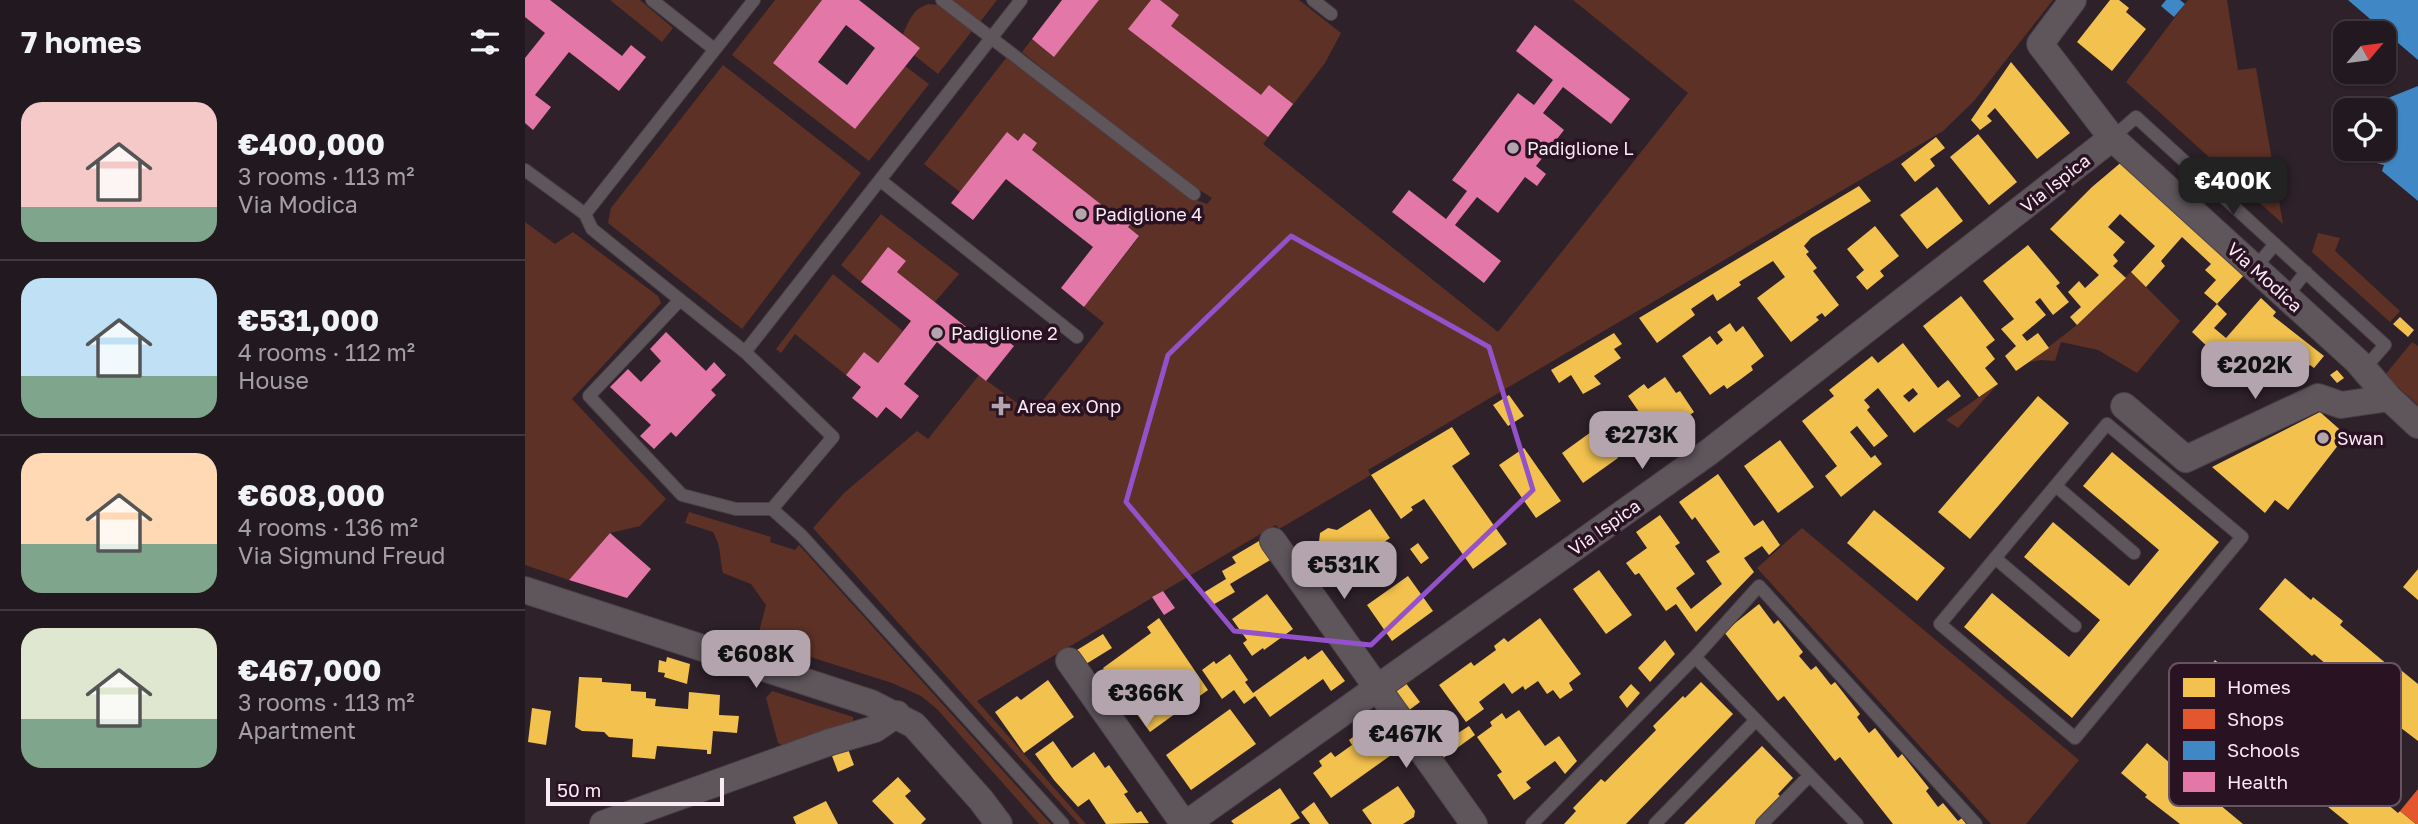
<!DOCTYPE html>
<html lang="en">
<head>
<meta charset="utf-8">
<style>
  body { margin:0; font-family:"Golos Text",sans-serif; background:#2e262d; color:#f1f3f6; height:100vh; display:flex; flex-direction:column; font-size:26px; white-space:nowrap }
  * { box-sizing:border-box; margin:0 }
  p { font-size:23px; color:#a2a0a5 }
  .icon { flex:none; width:38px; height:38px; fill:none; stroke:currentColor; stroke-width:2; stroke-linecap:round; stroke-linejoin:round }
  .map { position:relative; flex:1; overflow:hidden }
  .drawer { display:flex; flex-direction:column; background:#221920; width:525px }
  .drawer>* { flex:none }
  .needle { width:46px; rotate:61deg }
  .tools { position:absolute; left:1808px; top:21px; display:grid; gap:14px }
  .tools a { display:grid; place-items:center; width:63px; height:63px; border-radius:14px; background:#221920; box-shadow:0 2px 5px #0004,0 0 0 2px #3f383e; font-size:35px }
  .scale { position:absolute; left:21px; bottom:18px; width:178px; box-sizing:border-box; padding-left:7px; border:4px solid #faeaf4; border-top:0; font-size:19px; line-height:24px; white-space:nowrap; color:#faeaf4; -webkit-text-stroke:5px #291222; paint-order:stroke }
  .price { position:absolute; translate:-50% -60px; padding:0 16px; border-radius:14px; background:#b3a4ad; color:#111; font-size:23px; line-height:46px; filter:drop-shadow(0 2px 4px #0008) }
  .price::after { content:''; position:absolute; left:50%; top:42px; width:21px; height:16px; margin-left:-10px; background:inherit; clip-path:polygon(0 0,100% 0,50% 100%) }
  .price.active { background:#222; color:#fff }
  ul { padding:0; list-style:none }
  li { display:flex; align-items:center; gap:21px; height:175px; padding:0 21px }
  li+li { border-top:2px solid #3f383e }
  li span { display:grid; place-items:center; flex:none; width:196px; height:140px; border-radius:21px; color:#555 }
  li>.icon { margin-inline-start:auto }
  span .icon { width:84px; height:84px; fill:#fffc; stroke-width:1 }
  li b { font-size:30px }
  h2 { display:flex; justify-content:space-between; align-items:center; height:84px; padding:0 21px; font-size:30px }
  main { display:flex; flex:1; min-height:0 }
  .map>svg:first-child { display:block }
  .green { fill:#5e3126 }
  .homes { fill:#f2c14e; fill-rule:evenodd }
  .shops { fill:#e4572e }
  .schools { fill:#3f88c5 }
  .health { fill:#e377a8; fill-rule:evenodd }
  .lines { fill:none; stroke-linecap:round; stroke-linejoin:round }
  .service-casing { stroke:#4b4047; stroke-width:14 }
  .minor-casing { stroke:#4b4047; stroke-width:28 }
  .service { stroke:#5f565c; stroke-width:12 }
  .minor { stroke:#5f565c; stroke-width:26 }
  .marked { fill:none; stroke:#9452ca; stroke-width:5; stroke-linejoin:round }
  .poi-dot { fill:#b3a4ad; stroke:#291222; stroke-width:2.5 }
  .labels { text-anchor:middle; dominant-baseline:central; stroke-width:7; stroke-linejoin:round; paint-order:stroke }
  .poi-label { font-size:18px; fill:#faeaf4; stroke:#291222; text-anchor:start }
  .street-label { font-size:18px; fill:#faeaf4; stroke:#291222 }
  .key { fill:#291222; stroke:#685361; stroke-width:2 }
  .key-label { font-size:19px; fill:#faeaf4 }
</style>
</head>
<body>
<main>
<section class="drawer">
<h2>7 homes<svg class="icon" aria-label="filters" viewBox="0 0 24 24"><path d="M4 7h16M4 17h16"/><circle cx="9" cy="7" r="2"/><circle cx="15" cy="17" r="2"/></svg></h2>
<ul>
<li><span style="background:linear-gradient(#f6c9c9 75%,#7fa58c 0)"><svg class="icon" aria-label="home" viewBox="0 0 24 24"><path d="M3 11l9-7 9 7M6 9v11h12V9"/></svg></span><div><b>€400,000</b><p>3 rooms · 113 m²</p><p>Via Modica</p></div></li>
<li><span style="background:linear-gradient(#bfe0f5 70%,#7fa58c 0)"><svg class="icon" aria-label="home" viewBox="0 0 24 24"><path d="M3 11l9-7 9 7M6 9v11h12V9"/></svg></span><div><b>€531,000</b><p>4 rooms · 112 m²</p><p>House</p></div></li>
<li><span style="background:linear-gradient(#ffd9b3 65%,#7fa58c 0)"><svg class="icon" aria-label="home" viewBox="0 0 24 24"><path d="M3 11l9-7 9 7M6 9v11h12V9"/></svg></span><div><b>€608,000</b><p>4 rooms · 136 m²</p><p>Via Sigmund Freud</p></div></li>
<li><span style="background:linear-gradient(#dfe7d0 65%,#7fa58c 0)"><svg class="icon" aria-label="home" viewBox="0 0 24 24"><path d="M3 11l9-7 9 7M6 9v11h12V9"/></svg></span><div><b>€467,000</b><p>3 rooms · 113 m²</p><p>Apartment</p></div></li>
</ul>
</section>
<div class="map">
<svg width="1893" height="824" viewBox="0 0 1893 824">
  <rect width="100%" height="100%" fill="#2e212a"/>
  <path class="green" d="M85,0h30l33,28 -11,14z
    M250,0h47l-49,63 82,66 50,-63 24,18 -60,77 -137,-106z
    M428,0h44l-17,22z
    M574,0h200l42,33 -16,30 -62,81 235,188 190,-239 -115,-93h480l-79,101 -31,30 -575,339 3,5 -92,54 -3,-4 -299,176 109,123h-7l-266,-296 31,-35 73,-62 11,8 51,-64 53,39 72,-91 -20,-16 55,-70 -11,-10 6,-8 -12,-9 -5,7 -110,-84 -47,59 -36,-28 82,-106 183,139 18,7 5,-6 -37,-24 -153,-122 10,-13 22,17z
    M1663,0h39l11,70 18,-2 27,156 -157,-142z
    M404,4l8,1 35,26 -34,43 -24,-19 -11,-21c6,-13 10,-26 26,-30z
    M198,65l138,108 -119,156 -134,-106 3,-15z
    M356,214l78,60 -24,28 -38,-30 9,-11 -45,21 -20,-17z
    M0,222l30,22 18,-12 85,64 3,7 -89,96 94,100 -26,27 -30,7 -41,47 -44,-15z
    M1793,233l22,5 -5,13 65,60 -10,11 -78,-70z
    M1606,272l49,49 -43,52 -39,-23 -37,-8 -6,19 -14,-1 -12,2 48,-37z
    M308,274l70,57 -25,32 -14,-11 -18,23 -51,-41 -14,19 -5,-4z
    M1887,342l6,4v59l-33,-30z
    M1473,384l-40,44 -12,-8z
    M164,512l82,25 -1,5 25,8 4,-5 252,279h-12l-102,-115 -16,-13 -29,-13 -135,-43 9,-35 -15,-21 -28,-11c-4,-17 -1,-25 -10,-41l-28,-9z
    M1277,528l277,232 -53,64h-35l-234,-256z
    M247,691l81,26v4l-69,25 -6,-3 -12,-45z"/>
  <path class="homes" d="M1585,0h9l10,8 -3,4 20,17 -34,42 -35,-29z
    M1486,62l59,71 -33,26 -42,-51 -8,8 5,5 -12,9 -9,-10z
    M1453,134l39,48 -28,23 -39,-48z
    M1411,137l9,11 -15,11 5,7 -20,16 -14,-18z
    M1599,160l123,112 -30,32 -13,-11 12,-13 -11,-10 6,-6 -29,-27 -21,24 4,5 -19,21 -15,-15 24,-26 -35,-32 -12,13 17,15 -12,13 5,6 -5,5 13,12 -49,47 -7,-8 11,-10 -13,-15 11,-11 6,7 14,-13 -49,-46 42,-42z
    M1334,186l12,15 -60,37 -7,8 5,6 -3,2 11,14 -4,3 26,34 -14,12 -3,-4 -6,4 3,3 -28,22 -34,-44 28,-21 -12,-16 -34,21 2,3 -24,16 -4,-7 -22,15 4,6 -38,28 -18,-25z
    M1412,187l26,34 -36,28 -27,-34z
    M1350,226l24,30 -19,15 4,5 -17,14 -11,-13 8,-7 -17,-21z
    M1503,245l32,38 -4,3 13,16 -16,13 -13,-17 -5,4 11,13 -24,20 5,6 11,-8 11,15 -33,23 -11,-15 11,-10 -15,-17 13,-10 -31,-38z
    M1436,296l34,44 -9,7 9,12 -10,9 13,16 -19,13 -56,-71z
    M1736,298l15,14 -3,4 51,40 -10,12 -4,-3 -8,10 -11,-10 -18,22 -51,-45 -9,10 -21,-20 25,-28 10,10 -13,14 12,10z
    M1875,317l14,13 -6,7 -15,-13z
    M1205,323l6,9 7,-6 21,30 -13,10 2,4 -12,9 -14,10 -3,-4 -14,10 -28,-39 28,-20 7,9 6,-5 -6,-8z
    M1089,333l8,11 -8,5 7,9 -27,18 7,8 -18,10 -12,-19 -12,8 -8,-13z
    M1378,343l35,45 10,-8 13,16 -47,37 -36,-45 -14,12 6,7 -3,3 21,26 -14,11 -17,-21 -7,6 21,26 4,-3 7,9 -41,33 -16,-21 12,-10 -35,-45 32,-25 -5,-6 43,-34 6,7zM1388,388l5,6 -9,8 -6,-6z
    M1812,370l7,8 -7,5 -7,-8z
    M1140,377l11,16 4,-2 14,21 -37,26 -29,-42 16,-12 4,5z
    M984,395l15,21 -16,10 -15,-21z
    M1513,396l31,27 -99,116 -32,-27z
    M1795,412l26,23 -58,75 -13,-10 -10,13 -53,-46z
    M927,427l18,27 -18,12 55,78 -34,25 -49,-70 -13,8 2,3 -12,9 -30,-44z
    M1066,432l13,17 5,-4 9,13 -35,25 -21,-30z
    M1255,440l34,47 -36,26 -34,-47z
    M999,448l37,53 -25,17 -37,-53z
    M1587,452l107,90 -147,176 -108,-91 28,-34 77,64 31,-37 -76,-63 29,-35 76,64 30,-36 -76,-64z
    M1193,474l36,52 9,-6 17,25 -11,10 -7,-9 -18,12 10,14 -58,60 -20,-28 -10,7 -27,-38 -4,2 -9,-12 21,-15 -11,-16 24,-17 20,28 -5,3 20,28 -19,14 15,21 31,-25 -16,-23 14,-9 -25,-35 -3,3 -13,-18z
    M845,509l20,29 -30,20 -29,2 -3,-3 2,-7 -8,-2 -3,-6 1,-9 8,-5 9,2z
    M1349,510l71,58 -28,33 -70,-58z
    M734,541l13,18 -42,25 5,8 -24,14 -8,-13 23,-14 -4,-8 14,-8 -4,-6z
    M893,543l11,15 -8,6 -11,-15z
    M1893,569v31l-15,-13z
    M1074,570l33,45 -26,19 -33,-45z
    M883,576l25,35 -41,30 -25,-36z
    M1760,578l26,22 2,-3 30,24 -3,4 48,40 3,-3 27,22v57l-56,-43 2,-2 -50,-42 -2,2 -53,-47z
    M742,594l26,35 -29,21 -1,-2 -11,8 -9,-13 4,-3 -15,-21z
    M1234,604l15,20 4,-4 25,32 -4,4 12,14 5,-4 15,19 4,-3 25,32 -3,3 12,16 6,-5 23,30 4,-4 27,34 -3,3 12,16 5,-4 15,18 4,-3 4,6h-73l-53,-67 -5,4 -51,-65 -6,5 -54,-69z
    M634,618l49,72 -58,42 -47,-64 48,-35 -4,-6z
    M1015,618l41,56 -12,9 4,7 -13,9 -7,-9 -6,4 -9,-13 -13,9 -2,-4 -11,8 -8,-11 -25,19 5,7 -18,13 -27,-37 32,-23 3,4 22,-16 -2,-4 10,-8 4,4z
    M578,634l9,14 -26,16 -9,-14z
    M1140,640l10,14 -25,28 -12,-14z
    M797,650l23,31 -14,10 -8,-12 -53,38 -15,-21 -11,8 -10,-14 -12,9 -20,-29 12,-9 2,3 14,-10 18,26 -3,2 8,11 52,-37 3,4z
    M142,657l23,7 -3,20 -23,-7 1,-4 -7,-1 1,-12 7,2z
    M1690,660l27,23 2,-4 30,26 -2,2 80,64 -2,2 48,40 2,-2 16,13h-67l-27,-22 -1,2 -77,-66 -1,2 -53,-48z
    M54,677l23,1v4l29,2v7l15,1v6l10,1 -1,7 33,3 1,-17 31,3 -1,20 20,1 -2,17 -24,-2 -2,23h-4v-4l-50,-4 -2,13 -23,-2 1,-18 -24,-2 -5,-5 -22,-1 -7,-4z
    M523,680l26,37 -50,36 -29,-41 22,-16 4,4z
    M880,682l15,20 -12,9 -14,-21z
    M1176,682l32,32 -107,110h-62l12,-13 -3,-3 28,-29 4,3 51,-52 -3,-4 30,-30 2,2z
    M1106,684l9,9 -13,15 -8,-11z
    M7,708l19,3 -5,34 -18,-3z
    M705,709l26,35 -65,46 -25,-35z
    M994,710l26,36 14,-10 18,25 -12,13 -10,-13 -29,21 5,6 -17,12 -17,-25 5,-3 -25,-35 15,-11 -2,-4 12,-9 4,6z
    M944,726l6,9 -33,24 -11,-16 23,-16 4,6z
    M851,728l18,25 -63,45 -18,-25 9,-7 -3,-5 12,-9 4,5 17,-12 -3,-5 13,-10 3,5z
    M528,741l19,27 22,-16 11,16 4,-3 19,27 -4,2 13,19 4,-2 8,12 -43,1 -17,-25 -11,8 -24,-27 -19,-26z
    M1622,743l24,21 3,-3 31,26 -3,3 41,34h-63l-35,-27 2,-2 -26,-22z
    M1237,746l31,32 -15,16 3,3 -26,27h-71z
    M323,749l6,16 -16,7 -6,-16z
    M373,777l13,14 -6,5 21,23 -5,5h-27l-22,-23z
    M873,786l17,25 -1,6 -11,7h-31l-10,-14z
    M755,788l20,30 -10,6h-56l-3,-3z
    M301,801l12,23h-42l-3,-7z
    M789,802l12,18 3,4h-19l-9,-12z"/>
  <path class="shops" d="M1893,789v35h-2l-16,-13z"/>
  <path class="schools" d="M1641,0h14l5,4 -11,13 -13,-11z
    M1823,0h70v60z
    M1893,86v115l-36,-30 2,-6 -15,-4 3,-12h11v-39h-2l2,-10z"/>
  <path class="health" d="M0,0h25l72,56 9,-11 15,12 -27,34 -50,-39 -34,43 16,12 -18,23 -8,-7v-65l20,-25 -20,-16z
    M297,0h37l61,48 -65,81 -82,-66zM321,25l29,23 -28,37 -29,-23z
    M537,0h37l-45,57 -22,-18z
    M626,0h9l19,15 -8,11 90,69 8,-10 24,19 -25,33 -140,-108z
    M1010,25l95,74 -19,25 -48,-37 -20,26 21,17 -28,36 10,8 -9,12 -12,-9 -27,36 -21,-16 -22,28 46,36 -17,22 -92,-71 17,-22 37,29 21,-28 -15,-11 66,-87 16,12 19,-25 -37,-29z
    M482,132l11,9 6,-8 13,10 -5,7 85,67 5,-7 12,10 -6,7 11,9 -55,71 -23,-19 32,-41 -87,-68 -33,41 -22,-17z
    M363,247l18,14 -9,11 93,74 9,-11 15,11 -28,35 -49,-39 -33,42 15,12 -18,23 -15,-12 -9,11 -25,-20 9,-11 -15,-12 18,-23 14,11 33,-42 -50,-39z
    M141,332l40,39 8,-9 12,13 -15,15 5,5 -40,42 -5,-5 -17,17 -14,-13 11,-11 -41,-38 18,-18 13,13 20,-21 -11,-12z
    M85,533l41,36 -24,29 -58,-18z
    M638,591l12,17 -11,7 -12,-18z"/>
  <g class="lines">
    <defs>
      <path id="service" d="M127,0l62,49
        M417,0l252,194
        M788,0l18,14
        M1587,138l24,-21 249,228 -21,24
        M0,170l60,44 7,15 153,123 276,-352
        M355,180l197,157
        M60,214l169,-214
        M1730,268l20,-24
        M1761,297l20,-25
        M155,300l-91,96 93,99 54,14h36
        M220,352l88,85 -61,72 30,27 261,288
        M1582,424l135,113 -167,201 -135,-114z
        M1531,486l78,67
        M1470,558l80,68
        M1007,824l163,-167
        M1130,824l101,-104
        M1237,824l47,-48
        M1332,824l-162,-167 64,-71 217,238"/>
      <path id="minor" d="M1548,0l-33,44 72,94 245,223 32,37 29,27
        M1599,406l62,53 132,-62 23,8 48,-7
        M748,541l201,283
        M0,590l346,113 43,22 67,75 18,24
        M544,661l115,163
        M78,824l227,-82 45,-13 22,-15
        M661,824l523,-372 403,-314"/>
    </defs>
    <use href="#service" class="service-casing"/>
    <use href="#minor" class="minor-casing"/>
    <use href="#service" class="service"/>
    <use href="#minor" class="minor"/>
  </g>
  <path class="marked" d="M766,236l198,111 44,143 -162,155 -137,-14 -108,-129 42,-147z"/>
  <g class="poi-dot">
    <circle cx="988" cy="148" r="7"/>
    <circle cx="556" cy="214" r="7"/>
    <circle cx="412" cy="333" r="7"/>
    <path d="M472.5 395.5h7v7h7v7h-7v7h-7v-7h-7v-7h7z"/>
    <circle cx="1798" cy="438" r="7"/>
  </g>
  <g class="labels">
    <g class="poi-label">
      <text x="1002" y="148">Padiglione L</text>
      <text x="570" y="214">Padiglione 4</text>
      <text x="426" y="333">Padiglione 2</text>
      <text x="492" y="406">Area ex Onp</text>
      <text x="1812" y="438">Swan</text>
    </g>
    <g class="street-label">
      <text transform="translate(1530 183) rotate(-38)">Via Ispica</text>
      <text transform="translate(1740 277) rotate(42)">Via Modica</text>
      <text transform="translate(1079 527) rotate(-35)">Via Ispica</text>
    </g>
  </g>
  <rect x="1644" y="663" width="232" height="143" rx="10" class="key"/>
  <rect x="1658" y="678" width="32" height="19" fill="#f2c14e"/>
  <rect x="1658" y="709" width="32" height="20" fill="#e4572e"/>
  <rect x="1658" y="741" width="32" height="19" fill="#3f88c5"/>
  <rect x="1658" y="772" width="32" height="20" fill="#e377a8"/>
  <g class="key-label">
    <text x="1702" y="694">Homes</text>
    <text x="1702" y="726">Shops</text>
    <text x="1702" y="757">Schools</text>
    <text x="1702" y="789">Health</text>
  </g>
</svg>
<div class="tools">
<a><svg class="needle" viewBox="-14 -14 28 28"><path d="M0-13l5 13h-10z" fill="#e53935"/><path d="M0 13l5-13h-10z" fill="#a2a0a5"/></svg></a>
<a><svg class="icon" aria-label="locate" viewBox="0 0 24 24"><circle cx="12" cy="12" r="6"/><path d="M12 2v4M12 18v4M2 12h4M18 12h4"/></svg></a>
</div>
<div class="scale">50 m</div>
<b class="price active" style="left:1708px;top:217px">€400K</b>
<b class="price" style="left:1730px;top:401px">€202K</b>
<b class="price" style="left:1117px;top:471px">€273K</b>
<b class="price" style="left:819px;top:601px">€531K</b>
<b class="price" style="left:231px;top:690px">€608K</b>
<b class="price" style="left:621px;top:729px">€366K</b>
<b class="price" style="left:881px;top:770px">€467K</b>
</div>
</main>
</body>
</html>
